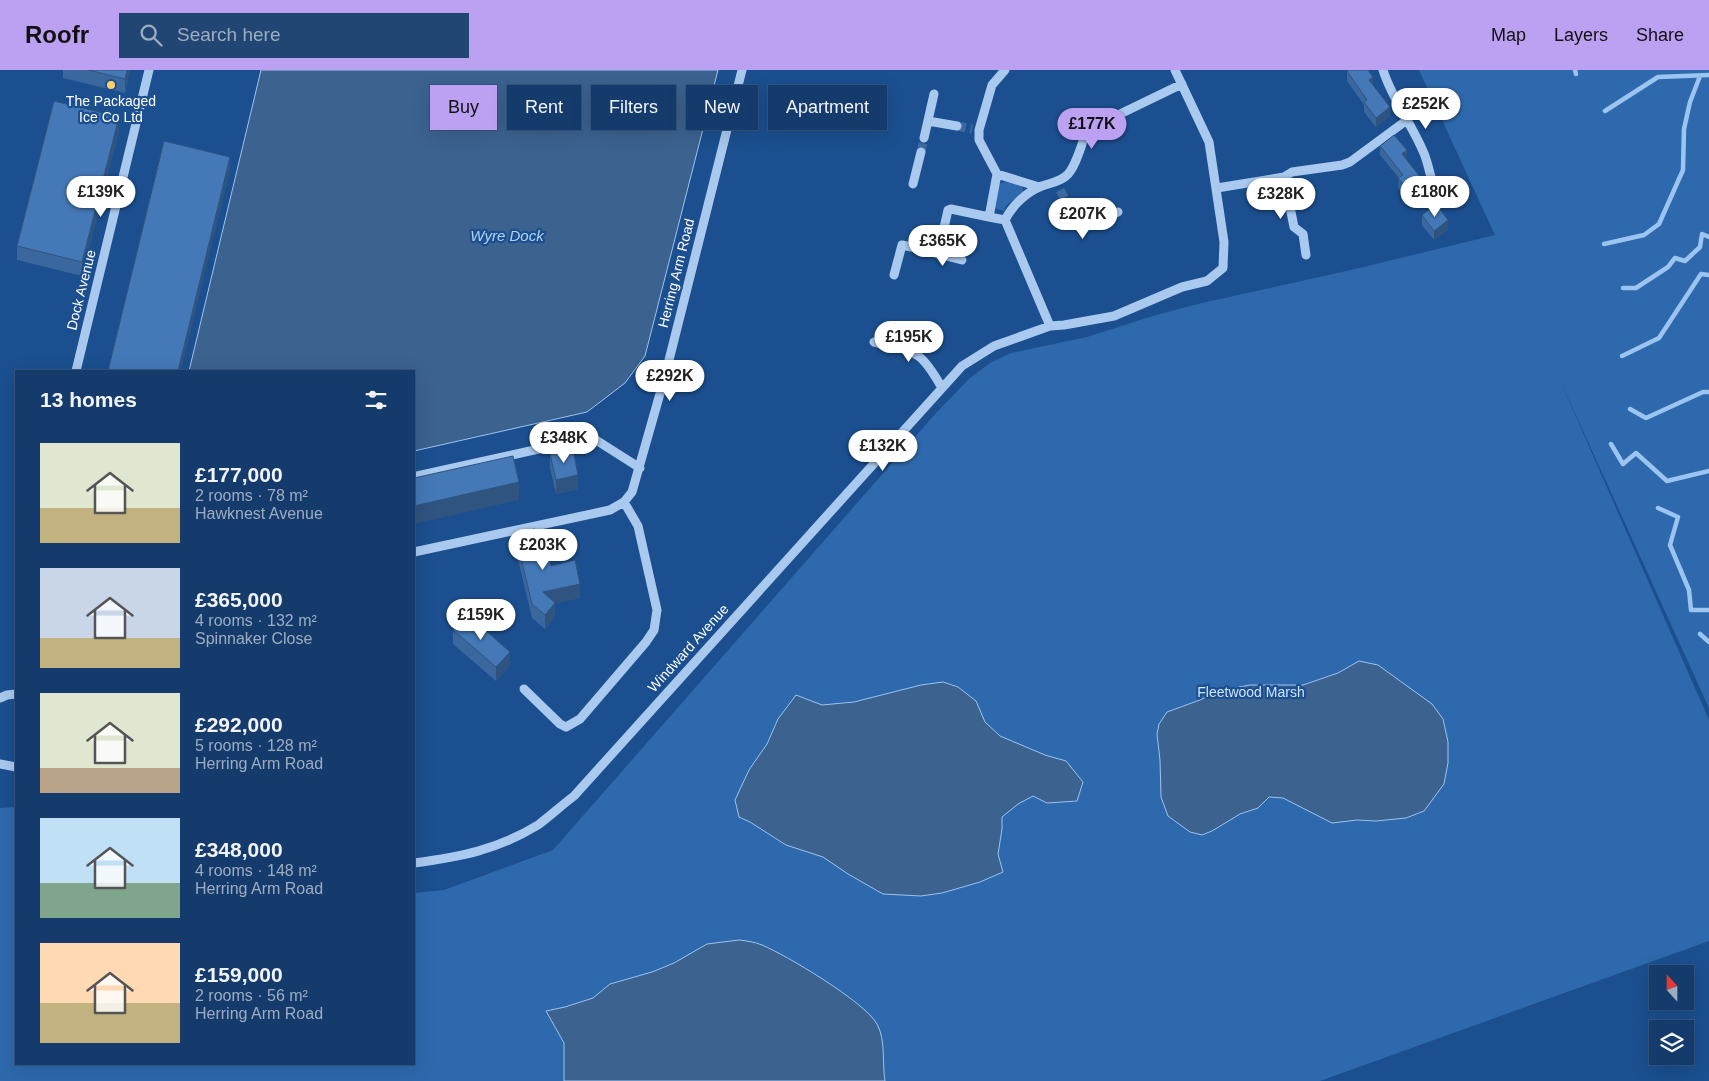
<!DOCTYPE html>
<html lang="en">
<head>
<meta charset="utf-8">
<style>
  body { margin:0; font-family:Arial,sans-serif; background:#214673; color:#f1f3f6; height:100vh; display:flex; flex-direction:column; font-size:19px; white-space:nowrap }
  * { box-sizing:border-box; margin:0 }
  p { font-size:16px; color:#9dadc1 }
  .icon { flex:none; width:28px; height:28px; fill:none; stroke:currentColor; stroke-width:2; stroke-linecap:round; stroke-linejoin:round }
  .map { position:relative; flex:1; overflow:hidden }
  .drawer { position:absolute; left:15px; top:300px; width:400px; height:695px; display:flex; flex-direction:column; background:#143b6b; border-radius:0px; box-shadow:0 5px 20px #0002,0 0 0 1px #33557e }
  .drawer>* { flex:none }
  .guide { position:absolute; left:430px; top:15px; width:475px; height:45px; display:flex; gap:10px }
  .needle { width:32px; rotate:339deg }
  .controls { position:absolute; left:1649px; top:895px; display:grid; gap:10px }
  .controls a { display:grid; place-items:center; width:45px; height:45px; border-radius:0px; background:#143b6b; box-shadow:0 5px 20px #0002,0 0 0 1px #33557e; font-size:25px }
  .price { position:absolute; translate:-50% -42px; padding:0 11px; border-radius:18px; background:#fff; color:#222; font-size:16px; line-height:32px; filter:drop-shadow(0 1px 2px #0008) }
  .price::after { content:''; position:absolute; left:50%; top:30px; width:15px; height:11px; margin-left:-8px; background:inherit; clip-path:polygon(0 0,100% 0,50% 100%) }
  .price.on { background:#bca0f2; color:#111 }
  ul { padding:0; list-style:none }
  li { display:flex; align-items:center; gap:15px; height:125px; padding:0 25px }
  li span { display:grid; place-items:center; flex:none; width:140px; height:100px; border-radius:0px; color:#555 }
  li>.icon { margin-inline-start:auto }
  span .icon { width:60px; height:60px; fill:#fffc; stroke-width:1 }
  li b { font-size:21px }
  h2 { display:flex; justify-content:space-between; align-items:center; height:60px; padding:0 25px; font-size:21px }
  .pill { padding:0 18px; border-radius:0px; background:#143b6b; box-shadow:0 5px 20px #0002,0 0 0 1px #33557e; font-size:18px; line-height:45px }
  .pill.on { background:#bca0f2; color:#111 }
  header { display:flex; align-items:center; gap:30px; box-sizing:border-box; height:70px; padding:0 25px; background:#bca0f2; color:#111 }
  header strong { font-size:24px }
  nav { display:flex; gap:28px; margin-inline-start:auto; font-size:18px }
  .search { width:350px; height:45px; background:#214673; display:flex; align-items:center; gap:12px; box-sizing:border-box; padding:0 18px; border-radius:0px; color:#9dadc1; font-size:19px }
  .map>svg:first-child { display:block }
  .green { fill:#2e69ad }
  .water { fill:#3c6290; stroke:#9cc4f0 }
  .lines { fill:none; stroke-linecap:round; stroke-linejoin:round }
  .stream { stroke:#9cc4f0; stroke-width:4.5 }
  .minor-tunnel { stroke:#3d69a0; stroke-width:9; stroke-dasharray:9 4.5; stroke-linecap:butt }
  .minor { stroke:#a9c9ee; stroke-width:9 }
  .wall { fill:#3a679d }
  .shaded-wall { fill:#305480 }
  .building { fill:#4478b7; stroke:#305480 }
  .poi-dot { fill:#ffd166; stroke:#1b4f8f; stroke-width:2 }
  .labels { text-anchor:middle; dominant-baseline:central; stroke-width:4.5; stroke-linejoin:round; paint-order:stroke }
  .poi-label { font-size:14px; fill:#fff; stroke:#1b4f8f }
  .street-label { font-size:14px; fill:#fff; stroke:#1b4f8f }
  .park-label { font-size:14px; fill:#cfe3fa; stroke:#1b4f8f }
  .water-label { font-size:15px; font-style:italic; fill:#b5d3f5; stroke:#1b4f8f }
</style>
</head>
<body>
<header>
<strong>Roofr</strong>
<div class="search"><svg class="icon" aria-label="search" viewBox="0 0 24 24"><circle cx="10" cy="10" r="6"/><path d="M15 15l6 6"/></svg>Search here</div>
<nav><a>Map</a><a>Layers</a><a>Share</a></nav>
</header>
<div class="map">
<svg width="1709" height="1011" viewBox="0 0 1709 1011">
  <rect width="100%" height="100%" fill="#1b4f8f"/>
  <path class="green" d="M1419,0h290v638l-150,-330 150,342v221l-389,140h-1320v-273l16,-1v257h398v-171l30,-3 109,-40 383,-437 34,-35 20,-15 21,-10 76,-16 69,-22 46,-12 153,-34 140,-34z
    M1006,112l16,4 1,5c-5,9 -16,9 -19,20l-10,-3 5,-23 2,-2z"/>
  <path class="water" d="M261,0h457l-73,286 -20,27 -38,29 -173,39v-80h-225z
    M1359,591l19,4 54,39 11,15 5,23v21l-4,21 -20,27 -18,7 -30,3 -19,-1 -25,3 -49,-25 -14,-1 -11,11 -18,6 -28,17 -10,4 -12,-3 -22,-16 -7,-19 -1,-37 -3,-26 2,-10 8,-12 33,-12 18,-9 32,-6h53l35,-12z
    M943,612l15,5 18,14 9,21 15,14 45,19 21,6 17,21 -6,19 -30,2 -14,-7 -15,8 -16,13v12l-4,25 5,18 -23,10 -38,11 -21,3 -38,-2 -35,-20 -25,-17 -37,-12 -36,-23 -11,-5 -4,-17 14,-30 18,-26 11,-25 18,-24 26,10 32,-3 67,-17z
    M739,870c8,1 16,2 23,5 24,10 103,57 115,79 9,16 5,40 8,57h-321v-38l-18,-32 19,-4 28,-9 17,-14 42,-12 22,-9 33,-19z"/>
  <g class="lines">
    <path class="stream" d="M1575,0l1,4
      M1605,41l53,-34 51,-2
      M1604,174l40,-9 15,-11 24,-54 1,-41 6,-27 10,-26
      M1623,218h13l32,-21 7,-9 10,3 15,-14 2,-13 7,3
      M1622,286l37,-18 42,-64 8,1
      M1630,339l16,9 57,-26h6
      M1611,374l12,20 13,-11 31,28 42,-10
      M1658,438l20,9 -8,28 19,45 2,20h18
      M1700,564l9,8"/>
    <path class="minor-tunnel" d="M957,56l15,3
      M921,82l3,-14
      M1060,120l7,13
      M916,178l15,4"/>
    <path class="minor" d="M1005,0l-13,15 -13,45v10l18,34 -8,43 16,3 45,106
      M1383,0c9,29 28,53 40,81 8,18 7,34 18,51
      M928,51l29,5
      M924,68l10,-44
      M997,104l42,13
      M1284,107l10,50 9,7 3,21
      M913,114l8,-32
      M1217,118l67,-11 8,-5 50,-7 8,-3 57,-42
      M1067,133l13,25h3l35,-16
      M1005,150c7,-14 21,-28 37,-34 8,-3 17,-4 24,-10 10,-8 16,-34 21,-46l95,-46
      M931,182l31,8
      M938,184l10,-44 3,-1 38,8
      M894,205l8,-30 14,3
      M874,272c42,10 46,7 68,46
      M76,301l73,-301
      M417,406l162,-36h17l44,28
      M414,482l196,-42 14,-8 8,-10 33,-116 77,-306
      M524,619l36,35 6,3 14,-8 66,-77 8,-12 3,-20 -19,-84 -14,-24
      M0,628l7,-3 9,-1
      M0,694l16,3
      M414,793c46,-6 83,-13 124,-38 12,-9 24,-20 36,-29l388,-430 32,-20 56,-20 14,-1 50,-9 68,-29 25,-6 16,-13 1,-26 -15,-100 -34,-72"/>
  </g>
  <path class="wall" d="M63,0h67l-5,23 -62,-15z
    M1347,1l26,14 17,31 -14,11 -12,-15v-7l-17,-24z
    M119,61l-37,145 -65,-16v-14z
    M1380,76l27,14 18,33 -14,11 -13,-16 1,-10 -19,-23z
    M1422,145l26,14 -14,11 -12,-15z
    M550,384l28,35 -22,5 -6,-26z
    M515,463l26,19 10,14 29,32 -25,5v14l-10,12 -13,-11 -17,-71z
    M453,560l57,35 -14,16 -43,-37z"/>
  <path class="shaded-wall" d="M127,0h3l-5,23v-14z
    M1373,7v10l-4,-7z
    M1390,37v9l-14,11v-9z
    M119,47v14l-37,145v-14z
    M1407,80v10l-5,-6z
    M230,87v14l-49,200h-3z
    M1425,113v10l-14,11v-10z
    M1448,150v9l-14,11v-9z
    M578,405v14l-22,5v-14z
    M519,412v18l-105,24v-18z
    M580,514v14l-37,8v-14z
    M555,533v14l-10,12v-14z
    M510,582v13l-14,16v-14z"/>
  <path class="building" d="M88,0h39l-2,9z
    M1349,0h19l5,7 -4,3 21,27 -14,11 -12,-16 3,-2 -20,-29z
    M54,31l65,16 -37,145 -65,-16z
    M1394,65l13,15 -5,4 23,29 -14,11 -13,-16 5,-3 -23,-29z
    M164,71l66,16 -52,214h-70z
    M1436,134l12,16 -14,11 -12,-16z
    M573,379l5,26 -22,5 -6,-26z
    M513,386l6,26 -105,24v-28z
    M535,459l6,23 6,-2 4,16 24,-6 5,24 -37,8 12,11 -10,12 -13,-11 -17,-71z
    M467,544l43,38 -14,15 -43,-37z"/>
  <circle class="poi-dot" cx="111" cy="15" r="5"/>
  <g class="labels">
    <g class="poi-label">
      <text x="111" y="31">The Packaged<tspan x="111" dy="16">Ice Co Ltd</tspan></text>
    </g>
    <g class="street-label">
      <text transform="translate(676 203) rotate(-76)">Herring Arm Road</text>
      <text transform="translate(81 220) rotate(-76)">Dock Avenue</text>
      <text transform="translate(688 578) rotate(-48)">Windward Avenue</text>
    </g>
    <g class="park-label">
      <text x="1251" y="622">Fleetwood Marsh</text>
    </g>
    <g class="water-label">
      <text x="507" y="165">Wyre Dock</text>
    </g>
  </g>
</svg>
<div class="controls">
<a><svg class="needle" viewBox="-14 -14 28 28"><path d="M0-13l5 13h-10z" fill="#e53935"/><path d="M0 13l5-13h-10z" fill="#9dadc1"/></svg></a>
<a><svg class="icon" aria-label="layers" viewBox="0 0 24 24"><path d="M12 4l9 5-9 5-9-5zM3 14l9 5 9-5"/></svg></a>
</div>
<b class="price" style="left:1426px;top:60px">£252K</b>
<b class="price on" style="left:1092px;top:80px">£177K</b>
<b class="price" style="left:101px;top:148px">£139K</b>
<b class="price" style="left:1435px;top:148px">£180K</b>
<b class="price" style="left:1281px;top:150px">£328K</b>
<b class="price" style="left:1083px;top:170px">£207K</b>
<b class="price" style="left:943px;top:197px">£365K</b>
<b class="price" style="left:909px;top:293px">£195K</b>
<b class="price" style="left:670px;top:332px">£292K</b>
<b class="price" style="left:564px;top:394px">£348K</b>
<b class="price" style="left:883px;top:402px">£132K</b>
<b class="price" style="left:543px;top:501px">£203K</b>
<b class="price" style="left:481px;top:571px">£159K</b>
<div class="guide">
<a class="pill on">Buy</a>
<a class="pill">Rent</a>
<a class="pill">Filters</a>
<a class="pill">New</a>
<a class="pill">Apartment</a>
</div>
<section class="drawer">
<h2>13 homes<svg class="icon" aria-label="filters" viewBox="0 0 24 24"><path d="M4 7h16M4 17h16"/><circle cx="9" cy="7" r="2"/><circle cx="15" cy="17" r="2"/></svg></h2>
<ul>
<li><span style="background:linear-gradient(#dfe7d0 65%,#c2b280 0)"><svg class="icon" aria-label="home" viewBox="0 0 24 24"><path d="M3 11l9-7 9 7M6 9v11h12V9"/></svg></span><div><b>£177,000</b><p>2 rooms · 78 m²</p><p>Hawknest Avenue</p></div></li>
<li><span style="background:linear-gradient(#c9d6e8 70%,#c2b280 0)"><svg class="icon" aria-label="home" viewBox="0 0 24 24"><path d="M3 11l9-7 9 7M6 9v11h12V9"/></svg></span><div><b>£365,000</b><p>4 rooms · 132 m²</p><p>Spinnaker Close</p></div></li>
<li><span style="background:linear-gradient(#dfe7d0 75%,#b9a48a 0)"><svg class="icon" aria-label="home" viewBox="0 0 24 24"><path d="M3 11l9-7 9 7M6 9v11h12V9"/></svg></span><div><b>£292,000</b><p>5 rooms · 128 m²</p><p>Herring Arm Road</p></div></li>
<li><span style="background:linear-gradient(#bfe0f5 65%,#7fa58c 0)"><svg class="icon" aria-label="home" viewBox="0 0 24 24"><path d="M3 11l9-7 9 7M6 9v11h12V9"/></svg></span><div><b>£348,000</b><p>4 rooms · 148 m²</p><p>Herring Arm Road</p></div></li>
<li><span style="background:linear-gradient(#ffd9b3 60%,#c2b280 0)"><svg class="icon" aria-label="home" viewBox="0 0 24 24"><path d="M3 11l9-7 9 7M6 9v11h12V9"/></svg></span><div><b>£159,000</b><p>2 rooms · 56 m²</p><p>Herring Arm Road</p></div></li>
</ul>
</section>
</div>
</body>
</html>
